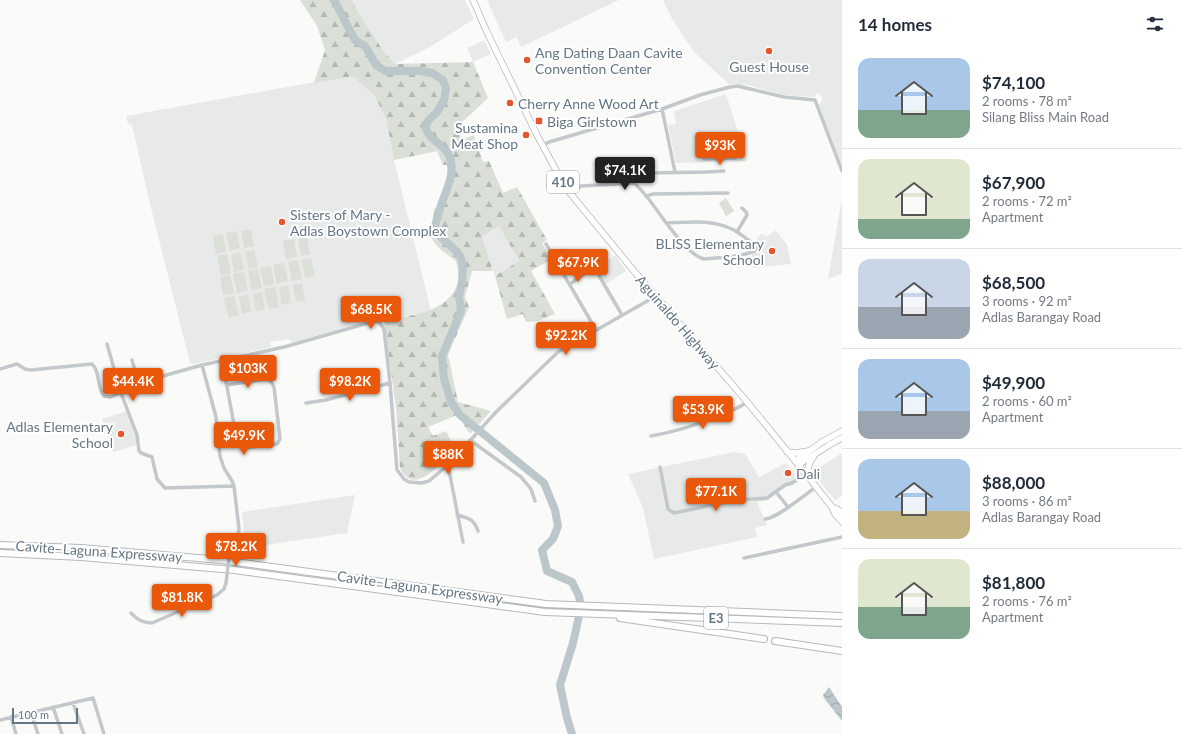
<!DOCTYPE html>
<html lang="en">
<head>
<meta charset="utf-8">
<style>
  body { margin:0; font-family:Lato,sans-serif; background:#f2f2f3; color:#1f2937; height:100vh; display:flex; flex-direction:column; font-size:15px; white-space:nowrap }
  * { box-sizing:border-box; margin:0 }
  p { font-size:13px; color:#747a83 }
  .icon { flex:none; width:22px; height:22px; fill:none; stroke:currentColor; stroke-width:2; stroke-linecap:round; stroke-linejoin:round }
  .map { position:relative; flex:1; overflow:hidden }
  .side { display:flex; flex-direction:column; background:#fff; width:340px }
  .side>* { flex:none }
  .scale { position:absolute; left:12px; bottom:10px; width:66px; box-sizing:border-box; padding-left:4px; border:2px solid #657683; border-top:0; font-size:11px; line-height:14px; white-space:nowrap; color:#657683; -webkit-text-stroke:3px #fff; paint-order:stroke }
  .price { position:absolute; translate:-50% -34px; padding:0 9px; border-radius:4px; background:#ea580c; color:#fff; font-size:13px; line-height:26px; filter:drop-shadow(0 1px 2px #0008) }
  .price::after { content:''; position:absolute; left:50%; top:24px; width:12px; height:9px; margin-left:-6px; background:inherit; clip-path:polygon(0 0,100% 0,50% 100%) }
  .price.active { background:#222; color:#fff }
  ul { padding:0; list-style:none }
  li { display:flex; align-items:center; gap:12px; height:100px; padding:0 16px }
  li+li { border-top:1px solid #e0e1e3 }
  li span { display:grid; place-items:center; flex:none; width:112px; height:80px; border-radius:12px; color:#555 }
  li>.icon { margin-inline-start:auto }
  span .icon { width:48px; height:48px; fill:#fffc; stroke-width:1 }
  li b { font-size:17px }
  h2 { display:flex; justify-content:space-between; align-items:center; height:48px; padding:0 16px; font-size:17px }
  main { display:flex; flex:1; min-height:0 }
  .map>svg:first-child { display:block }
  .built { fill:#e8e9e9 }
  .green { fill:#dadfd7 }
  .forest { fill:url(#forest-firs) }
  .water { fill:url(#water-waves) }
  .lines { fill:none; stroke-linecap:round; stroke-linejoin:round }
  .river { stroke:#bbc7cb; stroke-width:8 }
  .primary-casing { stroke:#b5babe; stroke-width:7 }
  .highway-casing { stroke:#b4b9bd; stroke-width:8 }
  .street { stroke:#c3c8cc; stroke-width:3.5 }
  .primary { stroke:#fff; stroke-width:5.5 }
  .highway { stroke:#fff; stroke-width:6 }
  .street-bridge { stroke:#c3c8cc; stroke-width:3.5 }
  .poi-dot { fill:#e4572e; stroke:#fff; stroke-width:1.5 }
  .labels { text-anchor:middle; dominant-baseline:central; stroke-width:4; stroke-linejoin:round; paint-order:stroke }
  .shield { fill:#fff; stroke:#939fa8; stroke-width:1 }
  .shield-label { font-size:13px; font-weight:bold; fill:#657683 }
  .poi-label { font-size:14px; fill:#657683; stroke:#fff; text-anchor:start }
  .street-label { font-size:14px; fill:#657683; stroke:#fff }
</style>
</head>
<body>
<main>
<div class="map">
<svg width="842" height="734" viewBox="0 0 842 734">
  <defs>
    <pattern id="forest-firs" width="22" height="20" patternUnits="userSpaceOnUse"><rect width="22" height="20" fill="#dadfd7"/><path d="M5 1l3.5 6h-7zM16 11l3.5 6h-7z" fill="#b4b9b4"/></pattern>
    <pattern id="water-waves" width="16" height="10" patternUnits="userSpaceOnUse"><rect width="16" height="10" fill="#bbc7cb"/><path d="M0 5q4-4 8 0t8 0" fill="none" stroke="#9ca6aa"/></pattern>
  </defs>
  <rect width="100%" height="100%" fill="#fafaf8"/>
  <path class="built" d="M352,0h113l9,19 -44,28 -35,17 -13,-15 -27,-42z
    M487,0h132l-98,47 -4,-10 -11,5z
    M663,0h179v166l-23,-61 3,-4v-4l-4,-4 -4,4 -30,-2 -37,-10 -9,-1h-9l-34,-31 -23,-34z
    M484,40l7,14 -18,8 -6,-14z
    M353,75l22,21 11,23 8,41 37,151 -47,10 -1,-4 -90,25 -5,-3 -18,3 1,5 -78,17 -3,-1 -40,-159 -18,-79 -4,-1 -2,-8z
    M726,94l21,67 -71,2 -8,-38 8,-1 -2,-13z
    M842,198v75l-14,6z
    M499,225l20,37 -24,14 -13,-40z
    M776,230l11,15 4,19 -38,4 -1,-14 8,-6 -6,-6 7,-8 7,2z
    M615,255l11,16 -20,13 -9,-16z
    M127,411l8,21 2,13 -24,7 -11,-33z
    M734,452l11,2 14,23 27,-14 15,17 -11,6h-3l-19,14 -11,2 10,23 -12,3 2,9 -103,22 -11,-51 -15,-34z
    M842,453v43l-7,4 -4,-6 -3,-2 -16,-20z
    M355,495l-8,38 -101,15 -4,-36z"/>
  <path class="green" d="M726,198l8,13 -8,5 -7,-13z
    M251,229l3,17 -10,2 -3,-17z
    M236,231l4,17 -10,3 -4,-18z
    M223,234l3,18 -10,2 -3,-18z
    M307,237l3,17 -9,2 -3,-18z
    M294,239l3,18 -11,2 -3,-18z
    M254,250l4,17 -9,2 -4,-17z
    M240,253l4,17 -10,2 -3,-18z
    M227,254l4,19 -10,3 -4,-20z
    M311,258l4,18 -10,2 -3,-18z
    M298,260l4,19 -10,2 -4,-19z
    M284,263l4,18 -11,3 -4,-19z
    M271,266l3,18 -10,2 -4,-18z
    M258,269l4,19 -10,2 -4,-19z
    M244,272l4,18 -11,3 -4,-19z
    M230,275l4,18 -11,2 -3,-18z
    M302,283l3,17 -9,2 -3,-17z
    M288,286l3,17 -9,2 -3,-18z
    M275,287l4,20 -10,2 -5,-20z
    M262,292l3,17 -9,2 -3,-17z
    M248,295l3,17 -9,2 -3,-18z
    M234,296l5,19 -10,3 -5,-20z"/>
  <path class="forest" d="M300,0h52l3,7 27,42 13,15 78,-2 15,36 -31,29 5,13 12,-5 9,27 6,-1 14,32 14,-6 30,53 -5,3 10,16 -21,12 24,43 -17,7 -12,1 -3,-8 -16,5 -12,-43 24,-15 -20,-35 -17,10 11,35h-21l-7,26 4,10 -21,48 10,47 33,9 -21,23 -13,-19 -29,12 5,9 13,-5 9,18c-13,13 -41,49 -55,19l-4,-60 -12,-87c28,-6 63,-8 74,-38 2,-6 -1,-16 -2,-22 -10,-8 -29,-18 -25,-33 1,-7 3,-12 3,-19l5,-3 1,-7 8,-20 -1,-14h-4l-6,-14 -43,9 -8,-41 -11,-23 -22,-20 -39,7 11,-33 -8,-24z"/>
  <path class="water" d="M829,687l13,20v14l-18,-23 -1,-3z"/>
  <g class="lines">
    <path class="river" d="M334,0l21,40 10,6 11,19 9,6h35l12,2 11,7 3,9 -2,11 -7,12 -8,8 -4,7c5,14 14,14 22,25 11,17 0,36 -6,53 -2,7 -4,14 -6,21l5,10 17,16 4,6 2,10 -1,14 -3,14 2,15 -19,45 2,23 7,23 9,13 84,68 11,27 3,16 -5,13 -11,11 5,21 25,11 7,14 2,11 -8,36 -13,42 7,33 5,16"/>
    <defs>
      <path id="primary" d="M473,0l13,30 51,105 20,37 13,21 64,78 109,126 63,77 26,33 3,7 7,8
        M787,452l9,1 12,-2
        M795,461l27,-19 20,-11
        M798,465l31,-20 13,-7
        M806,474l4,-12 4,-6
        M832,507l7,3 3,4"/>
      <path id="highway" d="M0,545l81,3 140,12 325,44 296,12
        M0,553l81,4 153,13 311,42 297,11
        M620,618l144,21
        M775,641l67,10"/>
    </defs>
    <use href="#primary" class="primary-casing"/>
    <use href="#highway" class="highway-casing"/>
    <path class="street" d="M662,109l13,63
      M542,146l7,-4 113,-33 38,-14 30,-8 8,-1 8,2 38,9 31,3 27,71
      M704,159l31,-1
      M650,173l56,-1 18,-1
      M570,193l11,-7 53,-3c5,4 9,9 13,14 13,16 38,57 57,62 16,-2 42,-1 55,-11 -8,-6 -17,-13 -25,-18 -22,-11 -44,-8 -67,-7
      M647,196l6,-2 75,-1
      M737,232l10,-17 -1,-3 -4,-4
      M546,244l50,86
      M570,284l24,-17 28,48
      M107,344l14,49 16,42 2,16 2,2 11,4 5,22 8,9 69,-2
      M132,360l7,25
      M222,360l16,86 5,2 34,-4 3,-5 -6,-52 -4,-7 -5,-1 -38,6
      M202,365l14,52 4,39 4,12 8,13 2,5 5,43 -2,9 -7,11
      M0,369l17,-5 8,5 6,1 61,-6c9,8 4,23 12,32l6,1 53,-21 39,-11 82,-18 91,-26 4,1 5,7 6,54 7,87 7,9 5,3 13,1 7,-2 19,-16 48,-53 62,-60 98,-56
      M306,403l20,-3 64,-17
      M651,436c23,-4 46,-11 67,-20 10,-4 20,-7 29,-14
      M470,440l51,37 10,12 4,12
      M448,465l15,77
      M660,467l8,42 6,4 63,-13 30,-2 18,-13 7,-2 14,-9
      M776,492l12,15
      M457,515c12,3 17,4 21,16
      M765,519c11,0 41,-25 51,-32
      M744,558l98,-21
      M131,613c5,6 13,10 21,10l65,-28 7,-6 2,-6
      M73,703l11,31
      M53,707l9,27
      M31,713l7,21
      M11,717l5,17
      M0,720l93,-22 11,36"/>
    <use href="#primary" class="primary"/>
    <use href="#highway" class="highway"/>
    <path class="street-bridge" d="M226,583l4,-34"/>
  </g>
  <g class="poi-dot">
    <circle cx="769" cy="51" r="4"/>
    <circle cx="527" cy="60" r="4"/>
    <circle cx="510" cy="103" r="4"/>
    <rect x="535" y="117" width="8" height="8" rx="2"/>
    <circle cx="526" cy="135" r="4"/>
    <circle cx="282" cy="222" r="4"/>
    <circle cx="772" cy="251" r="4"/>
    <circle cx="121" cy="434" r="4"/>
    <circle cx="788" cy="473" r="4"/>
  </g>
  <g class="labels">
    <g class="shield">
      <rect x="547" y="171" width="32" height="22" rx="3"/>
      <rect x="704" y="607" width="24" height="22" rx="3"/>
    </g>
    <g class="shield-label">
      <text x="563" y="182">410</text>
      <text x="716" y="618">E3</text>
    </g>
    <g class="poi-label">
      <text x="535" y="52">Ang Dating Daan Cavite<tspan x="535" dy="16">Convention Center</tspan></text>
      <text x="769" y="66" text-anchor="middle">Guest House</text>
      <text x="518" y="103">Cherry Anne Wood Art</text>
      <text x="547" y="121">Biga Girlstown</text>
      <text x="518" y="127" text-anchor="end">Sustamina<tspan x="518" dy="16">Meat Shop</tspan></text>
      <text x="290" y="214">Sisters of Mary -<tspan x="290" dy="16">Adlas Boystown Complex</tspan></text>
      <text x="764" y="243" text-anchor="end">BLISS Elementary<tspan x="764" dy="16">School</tspan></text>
      <text x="113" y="426" text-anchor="end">Adlas Elementary<tspan x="113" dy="16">School</tspan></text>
      <text x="796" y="473">Dali</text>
    </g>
    <g class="street-label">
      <text transform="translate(678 322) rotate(49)">Aguinaldo Highway</text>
      <text transform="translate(99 551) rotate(4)">Cavite–Laguna Expressway</text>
      <text transform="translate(420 587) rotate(8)">Cavite–Laguna Expressway</text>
    </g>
  </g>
</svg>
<div class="scale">100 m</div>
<b class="price" style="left:720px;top:166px">$93K</b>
<b class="price active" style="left:625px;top:191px">$74.1K</b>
<b class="price" style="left:578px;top:283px">$67.9K</b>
<b class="price" style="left:371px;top:330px">$68.5K</b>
<b class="price" style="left:566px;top:356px">$92.2K</b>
<b class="price" style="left:248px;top:389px">$103K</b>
<b class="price" style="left:133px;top:402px">$44.4K</b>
<b class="price" style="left:350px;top:402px">$98.2K</b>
<b class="price" style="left:703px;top:430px">$53.9K</b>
<b class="price" style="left:244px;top:456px">$49.9K</b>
<b class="price" style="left:448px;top:475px">$88K</b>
<b class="price" style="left:716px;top:512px">$77.1K</b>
<b class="price" style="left:236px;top:567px">$78.2K</b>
<b class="price" style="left:182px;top:618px">$81.8K</b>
</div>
<section class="side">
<h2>14 homes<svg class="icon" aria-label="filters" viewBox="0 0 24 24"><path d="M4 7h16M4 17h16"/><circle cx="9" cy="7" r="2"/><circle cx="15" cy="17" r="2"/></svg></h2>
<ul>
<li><span style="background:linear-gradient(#a9c7e8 65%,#7fa58c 0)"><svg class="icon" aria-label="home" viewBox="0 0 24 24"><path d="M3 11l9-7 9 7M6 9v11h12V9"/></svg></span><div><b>$74,100</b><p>2 rooms · 78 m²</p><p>Silang Bliss Main Road</p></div></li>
<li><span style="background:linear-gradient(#dfe7d0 75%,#7fa58c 0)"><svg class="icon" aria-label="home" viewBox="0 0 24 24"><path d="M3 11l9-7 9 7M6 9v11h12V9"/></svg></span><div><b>$67,900</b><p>2 rooms · 72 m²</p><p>Apartment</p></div></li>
<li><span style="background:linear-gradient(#c9d6e8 60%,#9aa5b1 0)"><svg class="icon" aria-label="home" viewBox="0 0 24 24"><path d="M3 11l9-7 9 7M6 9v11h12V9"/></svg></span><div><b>$68,500</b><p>3 rooms · 92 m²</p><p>Adlas Barangay Road</p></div></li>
<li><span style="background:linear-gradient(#a9c7e8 65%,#9aa5b1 0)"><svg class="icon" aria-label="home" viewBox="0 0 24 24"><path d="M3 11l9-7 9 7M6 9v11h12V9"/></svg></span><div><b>$49,900</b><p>2 rooms · 60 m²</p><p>Apartment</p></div></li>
<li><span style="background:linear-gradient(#a9c7e8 65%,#c2b280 0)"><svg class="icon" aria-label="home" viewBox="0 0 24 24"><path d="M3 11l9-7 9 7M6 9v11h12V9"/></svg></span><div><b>$88,000</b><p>3 rooms · 86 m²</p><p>Adlas Barangay Road</p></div></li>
<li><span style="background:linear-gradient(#dfe7d0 60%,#7fa58c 0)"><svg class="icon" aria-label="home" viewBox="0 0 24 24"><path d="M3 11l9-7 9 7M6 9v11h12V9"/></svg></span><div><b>$81,800</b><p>2 rooms · 76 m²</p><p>Apartment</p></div></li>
</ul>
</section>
</main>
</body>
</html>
